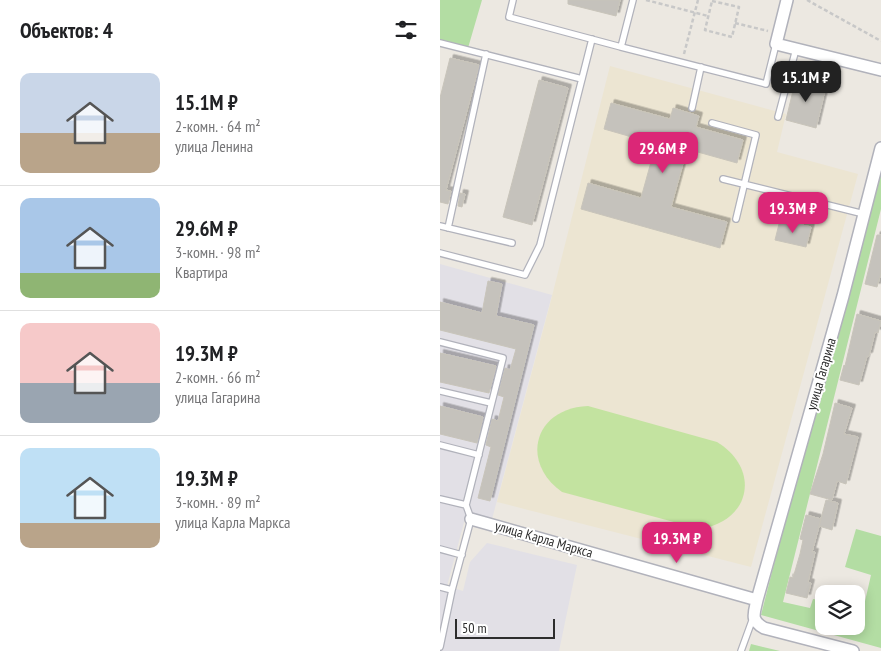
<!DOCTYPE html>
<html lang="ru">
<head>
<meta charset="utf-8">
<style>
  body { margin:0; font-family:"PT Sans Narrow",sans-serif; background:#f6f6f6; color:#202124; height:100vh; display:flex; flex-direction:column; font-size:19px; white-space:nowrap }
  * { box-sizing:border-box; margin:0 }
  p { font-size:16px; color:#757577 }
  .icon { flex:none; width:28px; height:28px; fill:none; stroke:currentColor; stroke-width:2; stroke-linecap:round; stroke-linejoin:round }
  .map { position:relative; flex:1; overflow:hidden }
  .side { display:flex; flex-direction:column; background:#fff; width:440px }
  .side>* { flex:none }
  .fabs { position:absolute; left:375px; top:585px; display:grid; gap:10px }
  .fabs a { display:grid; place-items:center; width:50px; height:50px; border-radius:10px; background:#fff; box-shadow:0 2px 12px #0003; font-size:25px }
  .scale { position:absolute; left:15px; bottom:12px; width:100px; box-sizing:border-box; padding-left:5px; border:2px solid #2d2d2d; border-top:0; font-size:14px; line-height:18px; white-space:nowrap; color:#2d2d2d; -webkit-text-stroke:4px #fff; paint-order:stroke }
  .price { position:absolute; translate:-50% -42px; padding:0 11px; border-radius:10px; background:#db2777; color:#fff; font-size:16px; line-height:32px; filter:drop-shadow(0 1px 2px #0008) }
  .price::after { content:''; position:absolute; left:50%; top:30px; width:15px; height:11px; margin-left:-8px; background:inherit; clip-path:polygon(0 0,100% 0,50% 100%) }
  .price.active { background:#222; color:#fff }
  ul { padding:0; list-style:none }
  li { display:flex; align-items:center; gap:15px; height:125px; padding:0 20px }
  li+li { border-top:1px solid #e0e0e0 }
  li span { display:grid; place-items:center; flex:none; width:140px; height:100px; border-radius:10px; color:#555 }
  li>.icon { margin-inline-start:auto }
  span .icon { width:60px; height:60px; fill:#fffc; stroke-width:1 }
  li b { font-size:21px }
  h2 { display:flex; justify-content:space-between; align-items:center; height:60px; padding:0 20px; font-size:21px }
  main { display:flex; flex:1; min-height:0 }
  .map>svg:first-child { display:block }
  .industrial { fill:#e2e0e6 }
  .education { fill:#ece5d2 }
  .green { fill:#b3dda3 }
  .pitch { fill:#c3e3a0 }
  .building { fill:#c5c2bc; stroke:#c8c4ba; filter:url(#shadow) }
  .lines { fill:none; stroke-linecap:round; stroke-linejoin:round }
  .service-casing { stroke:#b1b2bb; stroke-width:8 }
  .minor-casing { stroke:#b1b2bb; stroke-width:14 }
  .path { stroke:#c8c8c8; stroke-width:2.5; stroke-dasharray:4 2.5; stroke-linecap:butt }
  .service { stroke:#fff; stroke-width:5.5 }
  .minor { stroke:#fff; stroke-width:11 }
  .labels { text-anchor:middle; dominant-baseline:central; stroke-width:4; stroke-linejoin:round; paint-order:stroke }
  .street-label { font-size:14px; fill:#2d2d2d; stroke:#fff }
</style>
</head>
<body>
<main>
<section class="side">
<h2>Объектов: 4<svg class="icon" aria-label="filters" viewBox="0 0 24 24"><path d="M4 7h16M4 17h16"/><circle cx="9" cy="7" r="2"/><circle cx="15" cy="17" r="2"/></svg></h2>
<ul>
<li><span style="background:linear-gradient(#c9d6e8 60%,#b9a48a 0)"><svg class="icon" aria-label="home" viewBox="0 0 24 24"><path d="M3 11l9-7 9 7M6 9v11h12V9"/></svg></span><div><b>15.1M ₽</b><p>2-комн. · 64 m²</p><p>улица Ленина</p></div></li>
<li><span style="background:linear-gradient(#a9c7e8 75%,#8fb573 0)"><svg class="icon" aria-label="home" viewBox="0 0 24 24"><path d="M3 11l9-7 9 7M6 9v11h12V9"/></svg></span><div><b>29.6M ₽</b><p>3-комн. · 98 m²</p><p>Квартира</p></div></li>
<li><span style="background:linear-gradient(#f6c9c9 60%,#9aa5b1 0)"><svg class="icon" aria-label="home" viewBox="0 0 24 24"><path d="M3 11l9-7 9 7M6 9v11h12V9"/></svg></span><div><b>19.3M ₽</b><p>2-комн. · 66 m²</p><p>улица Гагарина</p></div></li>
<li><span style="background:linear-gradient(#bfe0f5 75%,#b9a48a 0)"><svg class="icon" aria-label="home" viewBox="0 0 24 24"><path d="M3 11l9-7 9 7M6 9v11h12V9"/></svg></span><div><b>19.3M ₽</b><p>3-комн. · 89 m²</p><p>улица Карла Маркса</p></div></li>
</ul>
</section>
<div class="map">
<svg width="441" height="651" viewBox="0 0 441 651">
  <defs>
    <filter id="shadow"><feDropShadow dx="3.5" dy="-3.5" stdDeviation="0" flood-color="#0004"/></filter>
  </defs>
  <rect width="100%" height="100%" fill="#ece8e1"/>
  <path class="industrial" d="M0,264l112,31 -60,224 -25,-8 -20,75 16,5 7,-29 17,-19 90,22 -18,86h-119z"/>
  <path class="education" d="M170,66l176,48 -9,38 81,22 -107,393 -254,-65 52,-194z"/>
  <path class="green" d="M0,0h42l-14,48 -28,-8z
    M441,146v63l-98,393 27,6 3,-9 11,2v25h32v-17l7,1 8,-35 -26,-8 11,-38 25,7v112l-120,-33z
    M311,644l29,7h-31z"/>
  <path class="pitch" d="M148,406l129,36c44,27 34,79 -17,87l-138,-37c-43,-31 -27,-84 26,-86z"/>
  <path class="building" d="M128,0h52l-4,16 -48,-12z
    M10,58l29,7 -33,125 5,1 -3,13 -8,-2v-104z
    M356,78l30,8 -10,42 -30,-8z
    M99,80l29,8 -36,137 -29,-8z
    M171,103l59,16 3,-11 26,8 -3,11 47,13 -6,23 -50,-14 -16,58 56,15 -7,26 -139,-39 7,-26 53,15 15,-54 -52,-15z
    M20,193l5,1 -3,13 -4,-1z
    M340,220l31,7 -5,20 -31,-7z
    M437,235h4v38l-4,14 -12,-3z
    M48,281l14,3 -6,32 38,9 -44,176 -12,-3 13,-51 -5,-2 6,-26 6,2 6,-24 -6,-2 7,-27 5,2 6,-21 -76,-19v-28l42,11z
    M417,314l24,7 -3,12 -3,-1 -6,24h-2l-8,29 -19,-5 4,-15 1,1z
    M0,353l56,13 -7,27 -49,-11z
    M395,403l17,5 -8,26 14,3 -12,47 -9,-3 -5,19 -22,-6 13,-40z
    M0,406l43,11 -6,26 -37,-9z
    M386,500l12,3 -6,27 -13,-4z
    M366,515l15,4 -9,33h3l-7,30 3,1 -4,15 -21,-5 4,-16 3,1 7,-24 3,-14 -3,-1z"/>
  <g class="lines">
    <defs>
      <path id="service" d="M73,0l-4,17 112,30 12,-47
        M0,43l142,36
        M181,47l145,37 10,-40
        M252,108l9,-41
        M338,117l18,-68
        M272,123l44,12 -20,84
        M283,179l141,35
        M0,226l72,17
        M8,228l38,-174
        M0,253l85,22 15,-30 52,-206
        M0,342l63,16 -37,147 5,14 -19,71 -12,57
        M0,391l51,12
        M0,445l39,10
        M0,499l26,6
        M0,549l22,6
        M0,587l12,3
        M301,651l12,-33"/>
      <path id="minor" d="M347,0l-11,44 105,26
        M31,519l286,81c-3,14 -7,20 7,28l89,23
        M317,600l86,-304 38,-148"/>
    </defs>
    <use href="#service" class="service-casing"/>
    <use href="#minor" class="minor-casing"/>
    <path class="path" d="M206,0l62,16
      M367,0l74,41
      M272,1l27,6 -7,30 -27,-7z
      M295,23l33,8
      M244,54l14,-54"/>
    <use href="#service" class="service"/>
    <use href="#minor" class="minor"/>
  </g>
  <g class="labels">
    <g class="street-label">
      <text transform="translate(381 374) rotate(-74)">улица Гагарина</text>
      <text transform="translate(104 539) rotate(16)">улица Карла Маркса</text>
    </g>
  </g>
</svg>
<div class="fabs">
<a><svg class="icon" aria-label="layers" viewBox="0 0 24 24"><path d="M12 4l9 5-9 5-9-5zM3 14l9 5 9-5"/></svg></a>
</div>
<div class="scale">50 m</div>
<b class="price active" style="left:366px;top:103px">15.1M ₽</b>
<b class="price" style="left:223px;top:174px">29.6M ₽</b>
<b class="price" style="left:353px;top:234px">19.3M ₽</b>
<b class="price" style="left:237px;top:564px">19.3M ₽</b>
</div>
</main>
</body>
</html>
